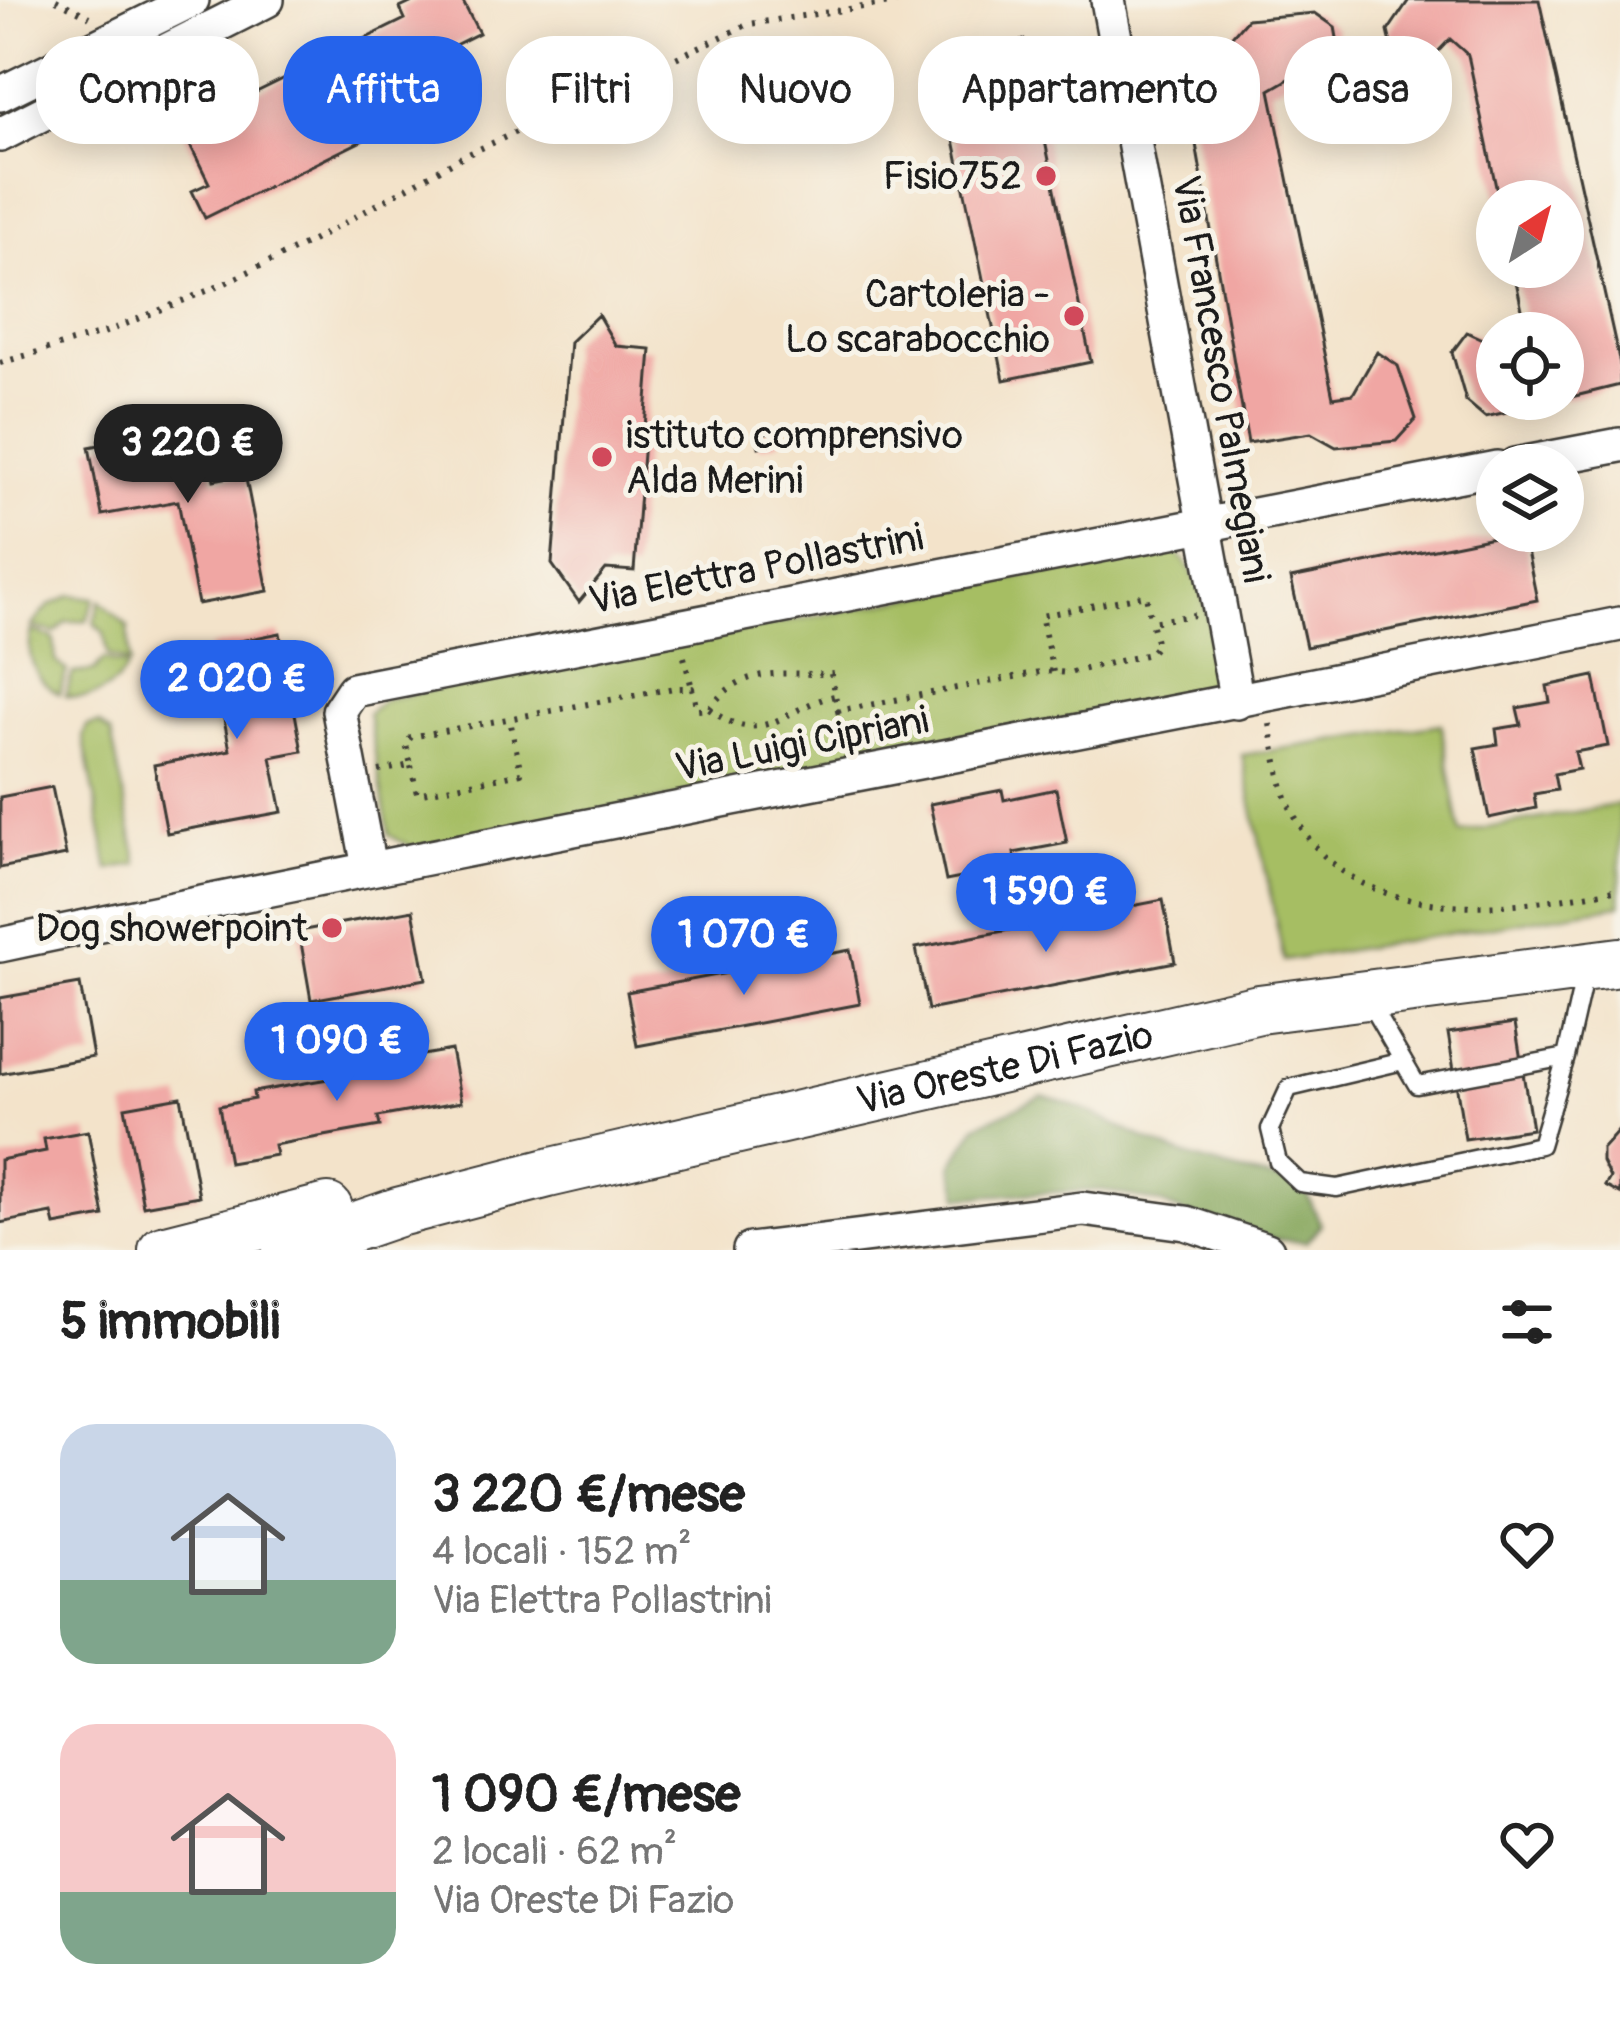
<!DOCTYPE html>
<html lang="it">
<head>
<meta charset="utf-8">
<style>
  body { margin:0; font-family:Pangolin,sans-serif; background:#f6f6f6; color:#222; height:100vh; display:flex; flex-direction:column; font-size:45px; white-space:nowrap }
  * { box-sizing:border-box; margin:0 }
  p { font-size:39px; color:#767676 }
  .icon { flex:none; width:66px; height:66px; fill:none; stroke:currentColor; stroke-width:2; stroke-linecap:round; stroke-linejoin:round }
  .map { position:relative; height:1250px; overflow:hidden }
  .details { display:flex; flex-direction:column; background:#fff; flex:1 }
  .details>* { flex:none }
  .banner { position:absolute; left:36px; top:36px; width:1548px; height:108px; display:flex; gap:24px }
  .needle { width:78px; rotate:36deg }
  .controls { position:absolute; left:1476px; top:180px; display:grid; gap:24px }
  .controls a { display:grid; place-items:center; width:108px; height:108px; border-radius:50%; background:#fff; box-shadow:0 6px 30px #0003; font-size:60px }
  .price { position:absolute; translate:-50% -102px; padding:0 27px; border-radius:42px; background:#2563eb; color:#fff; font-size:39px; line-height:78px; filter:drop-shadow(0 3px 6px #0008) }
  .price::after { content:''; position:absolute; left:50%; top:72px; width:36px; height:27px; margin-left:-18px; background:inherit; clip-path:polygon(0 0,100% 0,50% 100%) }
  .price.on { background:#222; color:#fff }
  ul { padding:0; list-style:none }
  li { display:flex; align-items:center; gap:36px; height:300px; padding:0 60px }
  li span { display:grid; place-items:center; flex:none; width:336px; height:240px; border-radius:36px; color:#555 }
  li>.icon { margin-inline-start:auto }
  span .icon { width:144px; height:144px; fill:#fffc; stroke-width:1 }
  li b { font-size:51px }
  h2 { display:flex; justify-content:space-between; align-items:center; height:144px; padding:0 60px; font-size:51px }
  .chip { padding:0 42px; border-radius:48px; background:#fff; box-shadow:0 6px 30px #0003; font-size:42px; line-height:108px }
  .chip.on { background:#2563eb; color:#fff }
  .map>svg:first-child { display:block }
  .green { fill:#a6be64; stroke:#616d40; stroke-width:3 }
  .forest { fill:#84a55a; stroke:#50603b; stroke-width:3 }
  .building { fill:#f0a6a3 }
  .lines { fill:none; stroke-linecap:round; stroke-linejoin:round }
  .service-casing { stroke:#3c3a36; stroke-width:21 }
  .minor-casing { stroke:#3c3a36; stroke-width:38 }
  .secondary-casing { stroke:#3c3a36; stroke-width:52 }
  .path { stroke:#3c3a36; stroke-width:6; stroke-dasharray:3 9; stroke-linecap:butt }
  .service { stroke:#fff; stroke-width:16 }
  .minor { stroke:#fff; stroke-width:33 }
  .secondary { stroke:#fff; stroke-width:48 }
  .poi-dot { fill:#d1495b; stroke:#f7f3e8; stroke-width:4.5 }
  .labels { text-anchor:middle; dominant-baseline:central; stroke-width:10; stroke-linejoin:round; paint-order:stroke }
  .poi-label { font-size:39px; fill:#1c1c1c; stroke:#f7f3e8; text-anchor:end }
  .street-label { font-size:39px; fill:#1c1c1c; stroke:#f7f3e8 }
</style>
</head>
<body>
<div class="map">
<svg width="1620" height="1250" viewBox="0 0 1620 1250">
  <rect width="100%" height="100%" fill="#f7f3e8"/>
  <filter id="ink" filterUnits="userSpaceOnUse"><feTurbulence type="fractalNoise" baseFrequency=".00833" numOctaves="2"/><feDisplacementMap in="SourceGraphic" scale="24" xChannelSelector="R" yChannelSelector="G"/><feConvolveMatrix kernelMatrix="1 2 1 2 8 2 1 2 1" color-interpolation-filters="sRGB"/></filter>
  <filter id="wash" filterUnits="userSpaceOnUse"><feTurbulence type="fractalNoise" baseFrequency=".004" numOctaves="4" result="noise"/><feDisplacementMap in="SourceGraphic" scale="48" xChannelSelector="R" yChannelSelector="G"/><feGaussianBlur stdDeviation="2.7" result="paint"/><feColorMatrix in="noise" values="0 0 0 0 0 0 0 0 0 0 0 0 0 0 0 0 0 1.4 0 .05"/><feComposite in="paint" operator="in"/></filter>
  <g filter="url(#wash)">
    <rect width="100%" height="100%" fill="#f3e3ca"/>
    <path class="green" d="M1170,548c35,22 47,93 42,133l-20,14 -777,154 -26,-14 -21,-122 17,-14z
      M71,595l24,3 -8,22 -21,2 -11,11 -23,-7 17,-20z
      M100,600l28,27 2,36 -22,-8 -4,-22 -10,-10z
      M32,630l22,9 2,22 11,10 -8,23c-24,-12 -34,-38 -27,-64z
      M104,659l24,7c-13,24 -37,36 -63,30l8,-23 21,-2z
      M99,724l12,10 27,130 -29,6 -26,-134 4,-10z
      M1441,724l19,109 160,-29v101l-336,56 -42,-206z"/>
    <path class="forest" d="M1042,1096c42,9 75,31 114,48 47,20 98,31 147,42l18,38 -15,18 -65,-5 -79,-33 -59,-14 -143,7 -8,-32 25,-40z"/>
    <g id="blocks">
      <path class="building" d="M417,0h45l17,33 -38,19 20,40 -256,126 -13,-27 17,-8 -33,-67 38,-19 6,13 185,-91 -5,-11z
        M1409,0h130l81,364v21l-57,14v-66h-36l-14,-66h50v-66h-64l-31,-146 -18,-16 -39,41 -15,-15 -8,-34z
        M1315,13l20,14 10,55 -15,24 -41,-27 -19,11 63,307 20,-3 24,-42 21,14 18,53 -20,22 -60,6 -25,-14 -63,10 -68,-391 47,-10 20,-23z
        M1024,40l67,322 -87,18 -67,-322z
        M598,315l18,31 35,3 -17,222 -28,-2 -27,33 -27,-38 18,-222z
        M1467,332l30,14v53l57,2 -69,16 -19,-16 -14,-49z
        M203,425l11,55 31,-6 23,117 -70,13 -20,-103 -76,14 -13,-68z
        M778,430l2,12 -21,5 -3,-12z
        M1523,531l14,69 -231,47 -15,-69z
        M280,633l22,118 -31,6 11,55 -115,21 -13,-68 76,-15 -20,-103z
        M1594,676l14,70 -33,6 4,17 -25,5 3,16 -23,4 2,14 -47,10 -14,-70 23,-4 -2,-15 25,-4 -4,-17 33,-6 -3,-16z
        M52,787l14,68 -66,13v-71z
        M1056,789l11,54 -53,10 3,14 -71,14 -16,-77 72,-14 2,10z
        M1163,900l12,62 -247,48 -12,-62z
        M413,910l13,69 -115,21 -12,-69z
        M850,950l10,54 -223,42 -10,-54z
        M80,984l13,73 -93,17v-76z
        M1515,1023l17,106 -67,10 -17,-106z
        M451,1050l10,52 -83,15 2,9 -106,19 2,10 -47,8 -10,-57 35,-7 -1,-7 75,-13 -1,-7z
        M181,1097l18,99 -56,10 -18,-99z
        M1620,1129v65l-15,-8 5,-8 -8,-16v-13z
        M88,1131l16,85 -49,9 -3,-12 -52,10v-63l46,-9 -2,-12z"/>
    </g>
  </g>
  <g filter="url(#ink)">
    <use href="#blocks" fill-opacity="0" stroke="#3c3a36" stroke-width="3"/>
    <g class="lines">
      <defs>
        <path id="service" d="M1368,1001l49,84 149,-28 19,-84
          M1403,1061l-114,27 -19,41 8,33 22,21 37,5 203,-43 26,-88"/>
        <path id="minor" d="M1108,0l129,702
          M0,94l192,-94
          M0,135l267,-135
          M1515,465l105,-20
          M369,867l-30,-156 14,-21 1144,-222
          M0,945c539,-114 1080,-211 1620,-321
          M750,1250l333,-41 103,14 81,27"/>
        <g id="secondary">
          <path d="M163,1250l165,-42"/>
          <path id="s1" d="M287,1250l111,-38 150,-39 711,-164 361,-47"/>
        </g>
      </defs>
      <use href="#service" class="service-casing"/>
      <use href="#minor" class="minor-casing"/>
      <use href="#secondary" class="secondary-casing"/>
      <path class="path" d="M56,0l34,17
        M0,363l106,-31 113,-46 95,-46 146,-82 289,-134 161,-24
        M684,657l8,31
        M1053,672l-12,-56 105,-21 5,27
        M709,709c55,42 77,-4 126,-13
        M838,711l8,33
        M1270,724c5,25 9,57 19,81 60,131 219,104 331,84
        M411,766l6,28 104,-21 -11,-53
        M379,771l32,-6 -5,-21 5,-7 263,-49h18l5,22 12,-1c34,-45 71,-34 122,-35l7,37 207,-40 23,2 81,-19 8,-9 -6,-23 43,-7"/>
      <use href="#service" class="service"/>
      <use href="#minor" class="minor"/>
      <use href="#secondary" class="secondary"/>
    </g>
  </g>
  <g class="poi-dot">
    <circle cx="1046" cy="176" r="12"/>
    <circle cx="1074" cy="316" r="12"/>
    <circle cx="602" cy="457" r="12"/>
    <circle cx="332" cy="928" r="12"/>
  </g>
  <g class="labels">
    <g class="poi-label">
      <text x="1022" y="176">Fisio752</text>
      <text x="1050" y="294">Cartoleria -<tspan x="1050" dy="45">Lo scarabocchio</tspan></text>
      <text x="626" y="435" text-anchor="start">istituto comprensivo<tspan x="626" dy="45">Alda Merini</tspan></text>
      <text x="308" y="928">Dog showerpoint</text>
    </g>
    <g class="street-label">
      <text transform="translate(1221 379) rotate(80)">Via Francesco Palmegiani</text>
      <text transform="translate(756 569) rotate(-11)">Via Elettra Pollastrini</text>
      <text transform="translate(802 744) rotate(-11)">Via Luigi Cipriani</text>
      <text stroke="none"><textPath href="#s1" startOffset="741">Via Oreste Di Fazio</textPath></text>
    </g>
  </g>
</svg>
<div class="controls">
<a><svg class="needle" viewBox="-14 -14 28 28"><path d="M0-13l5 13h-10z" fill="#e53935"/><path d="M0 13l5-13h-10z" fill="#767676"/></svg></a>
<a><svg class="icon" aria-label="locate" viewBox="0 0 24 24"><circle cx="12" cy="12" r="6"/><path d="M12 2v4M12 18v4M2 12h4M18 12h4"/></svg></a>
<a><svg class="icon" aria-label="layers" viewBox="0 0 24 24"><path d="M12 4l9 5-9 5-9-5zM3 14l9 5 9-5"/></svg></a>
</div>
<b class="price on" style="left:188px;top:506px">3 220 €</b>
<b class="price" style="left:237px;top:742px">2 020 €</b>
<b class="price" style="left:1046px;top:955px">1 590 €</b>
<b class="price" style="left:744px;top:998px">1 070 €</b>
<b class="price" style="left:337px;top:1104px">1 090 €</b>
<div class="banner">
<a class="chip">Compra</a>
<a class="chip on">Affitta</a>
<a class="chip">Filtri</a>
<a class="chip">Nuovo</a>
<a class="chip">Appartamento</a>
<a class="chip">Casa</a>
</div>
</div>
<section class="details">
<h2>5 immobili<svg class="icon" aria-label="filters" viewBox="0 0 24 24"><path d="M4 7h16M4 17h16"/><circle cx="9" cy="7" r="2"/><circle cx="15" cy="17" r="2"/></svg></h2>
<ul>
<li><span style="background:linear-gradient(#c9d6e8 65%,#7fa58c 0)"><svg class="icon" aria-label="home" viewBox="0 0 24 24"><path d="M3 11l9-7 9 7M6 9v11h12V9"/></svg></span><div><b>3 220 €/mese</b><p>4 locali · 152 m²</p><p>Via Elettra Pollastrini</p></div><svg class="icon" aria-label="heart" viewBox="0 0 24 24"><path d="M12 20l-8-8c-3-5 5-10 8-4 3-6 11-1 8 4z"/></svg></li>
<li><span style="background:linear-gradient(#f6c9c9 70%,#7fa58c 0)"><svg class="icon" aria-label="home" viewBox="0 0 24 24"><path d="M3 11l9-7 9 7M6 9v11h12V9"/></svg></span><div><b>1 090 €/mese</b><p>2 locali · 62 m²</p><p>Via Oreste Di Fazio</p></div><svg class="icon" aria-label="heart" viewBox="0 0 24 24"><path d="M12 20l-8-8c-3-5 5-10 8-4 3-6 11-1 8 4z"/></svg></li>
</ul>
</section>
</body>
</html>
